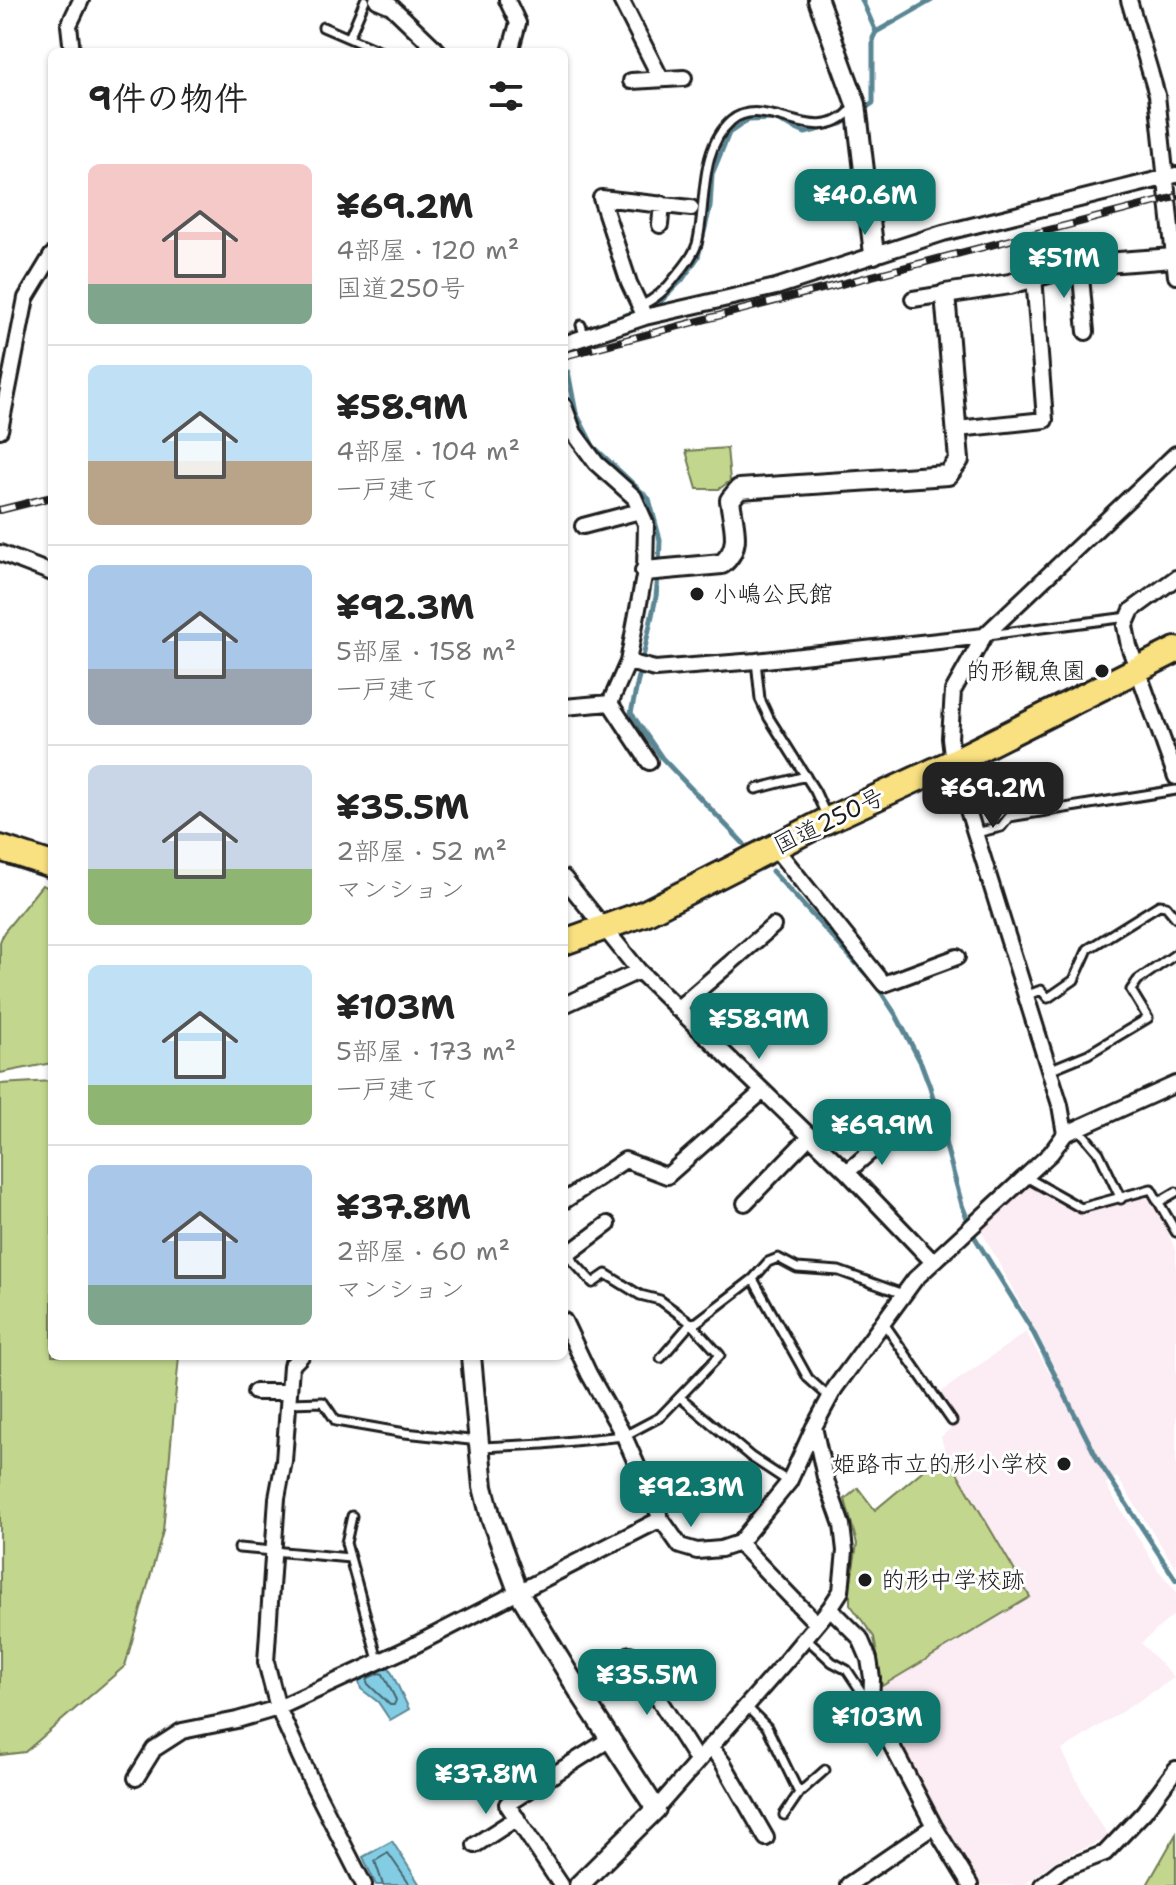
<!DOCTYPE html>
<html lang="ja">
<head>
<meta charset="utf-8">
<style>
  body { margin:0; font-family:"Shantell Sans","Klee One",sans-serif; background:#f6f6f6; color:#222; height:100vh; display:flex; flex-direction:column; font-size:30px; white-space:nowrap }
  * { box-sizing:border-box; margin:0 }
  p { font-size:26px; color:#767676 }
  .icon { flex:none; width:44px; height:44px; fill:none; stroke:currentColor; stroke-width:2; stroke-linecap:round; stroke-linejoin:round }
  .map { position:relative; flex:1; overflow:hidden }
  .details { position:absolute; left:48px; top:48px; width:520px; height:1312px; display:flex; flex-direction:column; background:#fff; border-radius:12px; box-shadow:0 2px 6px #0004 }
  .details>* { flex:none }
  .price { position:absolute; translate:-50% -68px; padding:0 18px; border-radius:16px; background:#0f766e; color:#fff; font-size:26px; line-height:52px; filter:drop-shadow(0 2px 4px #0008) }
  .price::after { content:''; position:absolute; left:50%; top:48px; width:24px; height:18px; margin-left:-12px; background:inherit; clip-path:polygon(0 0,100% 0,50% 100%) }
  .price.current { background:#222; color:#fff }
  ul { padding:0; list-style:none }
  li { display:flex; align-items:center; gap:24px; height:200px; padding:0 40px }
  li+li { border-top:2px solid #e0e0e0 }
  li span { display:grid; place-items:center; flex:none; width:224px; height:160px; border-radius:12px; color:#555 }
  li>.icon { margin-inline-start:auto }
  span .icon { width:96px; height:96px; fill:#fffc; stroke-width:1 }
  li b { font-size:34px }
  h2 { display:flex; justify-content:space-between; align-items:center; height:96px; padding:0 40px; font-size:34px }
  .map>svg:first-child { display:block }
  .built { fill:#fcecf3 }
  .green { fill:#c2d78d; stroke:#6f7a54; stroke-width:2 }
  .water { fill:#83cde4; stroke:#5a8694; stroke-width:2 }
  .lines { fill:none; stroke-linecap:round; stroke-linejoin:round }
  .shore { stroke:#45636c; stroke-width:2 }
  .stream { stroke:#5a8694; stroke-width:5 }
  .service-casing { stroke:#1c1c1c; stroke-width:13 }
  .minor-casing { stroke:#1c1c1c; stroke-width:20 }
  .tertiary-casing { stroke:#1c1c1c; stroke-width:24 }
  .trunk-casing { stroke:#1c1c1c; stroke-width:30 }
  .service { stroke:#fff; stroke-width:7 }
  .minor { stroke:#fff; stroke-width:14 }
  .tertiary { stroke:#fff; stroke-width:18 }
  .trunk { stroke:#f9e181; stroke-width:24 }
  .rail-casing { stroke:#1c1c1c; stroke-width:8 }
  .rail { stroke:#fff; stroke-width:5; stroke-dasharray:15; stroke-linecap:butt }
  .poi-dot { fill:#1c1c1c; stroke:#fff; stroke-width:3 }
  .labels { text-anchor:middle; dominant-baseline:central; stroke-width:6; stroke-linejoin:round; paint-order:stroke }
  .poi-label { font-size:24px; fill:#1c1c1c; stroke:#fff; text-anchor:start }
  .street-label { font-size:24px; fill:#1c1c1c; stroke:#fff }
</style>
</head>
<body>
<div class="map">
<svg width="1176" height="1885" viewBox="0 0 1176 1885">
  <rect width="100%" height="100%" fill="#fff"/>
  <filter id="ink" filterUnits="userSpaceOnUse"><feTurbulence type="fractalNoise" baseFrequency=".0125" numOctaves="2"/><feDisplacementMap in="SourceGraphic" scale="16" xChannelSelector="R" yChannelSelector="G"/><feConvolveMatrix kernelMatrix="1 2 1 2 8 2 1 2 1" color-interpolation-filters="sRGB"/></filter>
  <g filter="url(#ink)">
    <path class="built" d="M1028,1184l50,29 72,-20 26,58v317l-59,-91 -12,7 53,86 18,21v22l-35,30 33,35 -112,72 30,61 16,24 -5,5 -47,20 -33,25h-46l-74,-133 -16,-38 -5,-28 148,-89 -85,-145 -4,-15 10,-9 -45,-68 -22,-27 5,-8 49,69 88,-62 24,42 7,-3 -76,-141z"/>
    <path class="green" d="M727,448l3,33 -11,8h-22l-11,-38z
      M42,885l10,4v174l-52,10v-131l4,-10z
      M52,1081v275h127l-16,175 -38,135 -100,86 -25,3v-671z
      M945,1452l85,145 -148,89 -8,-49 -24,-33v-17l7,-43 -12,-45 13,-11 17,22z
      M1176,1834v51h-29z"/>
    <path class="water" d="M387,1663l22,46 -19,11 -12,-18 -17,-13 -4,-14z
      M392,1841l28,44h-44l-13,-28z"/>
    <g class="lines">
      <path class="shore" d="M379,1673l4,1 13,26 -2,5h-4l-23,-22 1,-5z
        M383,1885l-8,-24 13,-8 22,32"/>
      <path class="stream" d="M862,0l14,32
        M861,111l12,-8v-65l3,-6 56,-32
        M564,336l94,-32 24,-24 16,-23 12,-50 2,-33 17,-41 19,-13 26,-1 31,14 36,-9 11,-7
        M568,372l8,41 17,33 56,53 11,41 -1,25
        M658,575l-2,22 -25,116 31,45 82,86
        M772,871l105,115 19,29 25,48 9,24 32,118 12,31 58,94 67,132 77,118"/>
      <defs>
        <path id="service" d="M323,27l58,25
          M349,38l16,-38
          M640,306c16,-7 27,-17 37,-31 8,-9 16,-19 20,-31 10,-38 1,-94 34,-123 34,-29 85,30 121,-12
          M581,325l4,13
          M988,635l140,-18
          M756,661l4,38 9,19 46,73 12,26
          M756,789l50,-13
          M976,833l25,-6 8,-10 167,-27
          M1025,996l16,-6 7,8 26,-18 14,-31 71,-44 7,1 10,12
          M1049,1070l39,-16 60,-36 -17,-28 7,-10 38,-26
          M1078,1128l21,25 22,46
          M1026,1177l55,31 70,-19 25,43
          M1159,1202l17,-10
          M567,1255l26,28 13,-9 34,21 20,5 31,23 -30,35
          M753,1279l55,99 21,19
          M883,1322l69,99
          M681,1398l70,59 38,25
          M289,1403l34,-1 13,19 69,12 74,8
          M482,1447l61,-3 81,-8 36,-19 60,-62 -29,-32 6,-1 56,-43 15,-17 10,-4 19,10 42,3 64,23
          M352,1516l-6,27 32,117
          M239,1548l111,10
          M805,1637l27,25 15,8 22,33
          M746,1706l21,21 32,66
          M784,1815l15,-22 26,-23"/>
        <path id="minor" d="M377,0l14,6 48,46
          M507,0l11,23 -8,29
          M621,0l40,79
          M1129,0l28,95 19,181
          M72,52l-3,-27 12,-25
          M631,81l53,-3
          M660,225l2,-21
          M1080,265l6,67
          M913,299l32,-5
          M645,317l-16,-34 -28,-85 90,10
          M564,344l81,-27 131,-30 167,-54 233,-58
          M564,406l10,27 22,30 38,34 12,27 -1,47 -17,91 -18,41 39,59
          M957,429l88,-9 -11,-144
          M0,430l26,-132 26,-43
          M583,526l57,-15
          M0,553l52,20
          M1176,578l-44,32 -7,16 4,20 47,131
          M628,662l27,7 101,-8 228,-25
          M564,707l46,-4
          M775,848l109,136 73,-27
          M564,878l75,93 208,201 86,90
          M564,1005l75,-34
          M677,1009l96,-83
          M1065,1134l111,-50
          M847,1172l45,-39
          M564,1201l61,-41 42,16 96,-85
          M745,1203l64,-66
          M564,1257l44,-33
          M564,1321l25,53 35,62 37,83 19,27 17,5 24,-2 18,-6 50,-61 25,-55
          M301,1356l-10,10 -7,95 -7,37 -11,164 12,46 34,75 52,102
          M255,1392h34
          M739,1543l77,80
          M830,1608l30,30 9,21 3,19 -1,28 63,120 36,59
          M630,1654l67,106
          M710,1746l13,17 43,75
          M136,1778l18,-29 28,-18 55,-11 41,-12 135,-62 248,-127
          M656,1809l129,-147 45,-54 11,-17 4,-40 -3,-26 -17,-48 -11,-50 21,-39 80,-109 136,-126 14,-19 -5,-29 -107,-343 -3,-24 3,-47 31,-55 192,-182
          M475,1845l42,-27
          M561,1885l-54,-81 103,-65
          M848,1885l86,-59
          M1042,1885l19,-15 44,-17 39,-41 32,-43"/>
        <path id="tertiary" d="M818,0l38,104 18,150
          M645,571l77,-7c21,-17 11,-39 8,-64l9,-11 209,-14 11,-15 -14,-166 65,-10 67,-19 97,-7
          M471,1356l12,131 8,31 27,73 62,102 76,116 -77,76"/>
        <path id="trunk" d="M0,848l52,17
          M564,942l81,-29 183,-93 125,-58 223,-112"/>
      </defs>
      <use href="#service" class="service-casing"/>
      <use href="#minor" class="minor-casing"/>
      <use href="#tertiary" class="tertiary-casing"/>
      <use href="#trunk" class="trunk-casing"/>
      <use href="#service" class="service"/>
      <use href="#minor" class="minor"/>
      <use href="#tertiary" class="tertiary"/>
      <use href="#trunk" class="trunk"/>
      <defs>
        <path id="rail" d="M564,356l612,-159
          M0,510l52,-13"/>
      </defs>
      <use href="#rail" class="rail-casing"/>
      <use href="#rail" class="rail"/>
    </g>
  </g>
  <g class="poi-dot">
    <circle cx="697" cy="594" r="8"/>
    <circle cx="1102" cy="671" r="8"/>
    <circle cx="1064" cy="1464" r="8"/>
    <circle cx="865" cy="1580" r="8"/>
  </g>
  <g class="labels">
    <g class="poi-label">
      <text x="713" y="594">小嶋公民館</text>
      <text x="1086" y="671" text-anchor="end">的形観魚園</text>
      <text x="1048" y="1464" text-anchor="end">姫路市立的形小学校</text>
      <text x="881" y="1580">的形中学校跡</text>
    </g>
    <g class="street-label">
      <text transform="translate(829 821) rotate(-26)">国道250号</text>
    </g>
  </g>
</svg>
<b class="price" style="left:865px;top:237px">¥40.6M</b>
<b class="price" style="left:1064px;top:300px">¥51M</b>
<b class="price current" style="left:993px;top:830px">¥69.2M</b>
<b class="price" style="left:759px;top:1061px">¥58.9M</b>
<b class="price" style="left:882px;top:1167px">¥69.9M</b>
<b class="price" style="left:691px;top:1529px">¥92.3M</b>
<b class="price" style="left:647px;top:1717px">¥35.5M</b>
<b class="price" style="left:877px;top:1759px">¥103M</b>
<b class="price" style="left:486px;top:1816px">¥37.8M</b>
<section class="details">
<h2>9件の物件<svg class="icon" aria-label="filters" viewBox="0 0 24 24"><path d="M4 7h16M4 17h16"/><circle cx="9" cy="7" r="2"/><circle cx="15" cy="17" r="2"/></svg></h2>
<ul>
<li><span style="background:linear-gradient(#f6c9c9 75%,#7fa58c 0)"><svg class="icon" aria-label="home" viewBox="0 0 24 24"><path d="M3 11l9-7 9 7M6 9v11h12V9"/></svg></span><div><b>¥69.2M</b><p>4部屋 · 120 m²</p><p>国道250号</p></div></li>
<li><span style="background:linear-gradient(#bfe0f5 60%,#b9a48a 0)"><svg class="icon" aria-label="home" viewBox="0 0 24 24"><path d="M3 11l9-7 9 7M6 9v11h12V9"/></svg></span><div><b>¥58.9M</b><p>4部屋 · 104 m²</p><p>一戸建て</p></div></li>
<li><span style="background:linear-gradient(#a9c7e8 65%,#9aa5b1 0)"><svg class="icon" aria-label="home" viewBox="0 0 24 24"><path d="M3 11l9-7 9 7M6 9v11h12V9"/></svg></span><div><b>¥92.3M</b><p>5部屋 · 158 m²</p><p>一戸建て</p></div></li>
<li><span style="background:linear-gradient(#c9d6e8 65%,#8fb573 0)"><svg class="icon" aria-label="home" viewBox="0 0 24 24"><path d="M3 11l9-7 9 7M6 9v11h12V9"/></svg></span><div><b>¥35.5M</b><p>2部屋 · 52 m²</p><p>マンション</p></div></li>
<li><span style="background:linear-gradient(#bfe0f5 75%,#8fb573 0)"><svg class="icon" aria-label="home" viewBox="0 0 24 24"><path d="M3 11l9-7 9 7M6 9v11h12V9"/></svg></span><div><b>¥103M</b><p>5部屋 · 173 m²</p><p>一戸建て</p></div></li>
<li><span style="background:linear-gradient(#a9c7e8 75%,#7fa58c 0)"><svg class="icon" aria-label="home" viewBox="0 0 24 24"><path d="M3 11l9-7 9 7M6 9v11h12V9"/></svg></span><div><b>¥37.8M</b><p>2部屋 · 60 m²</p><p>マンション</p></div></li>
</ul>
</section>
</div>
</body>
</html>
